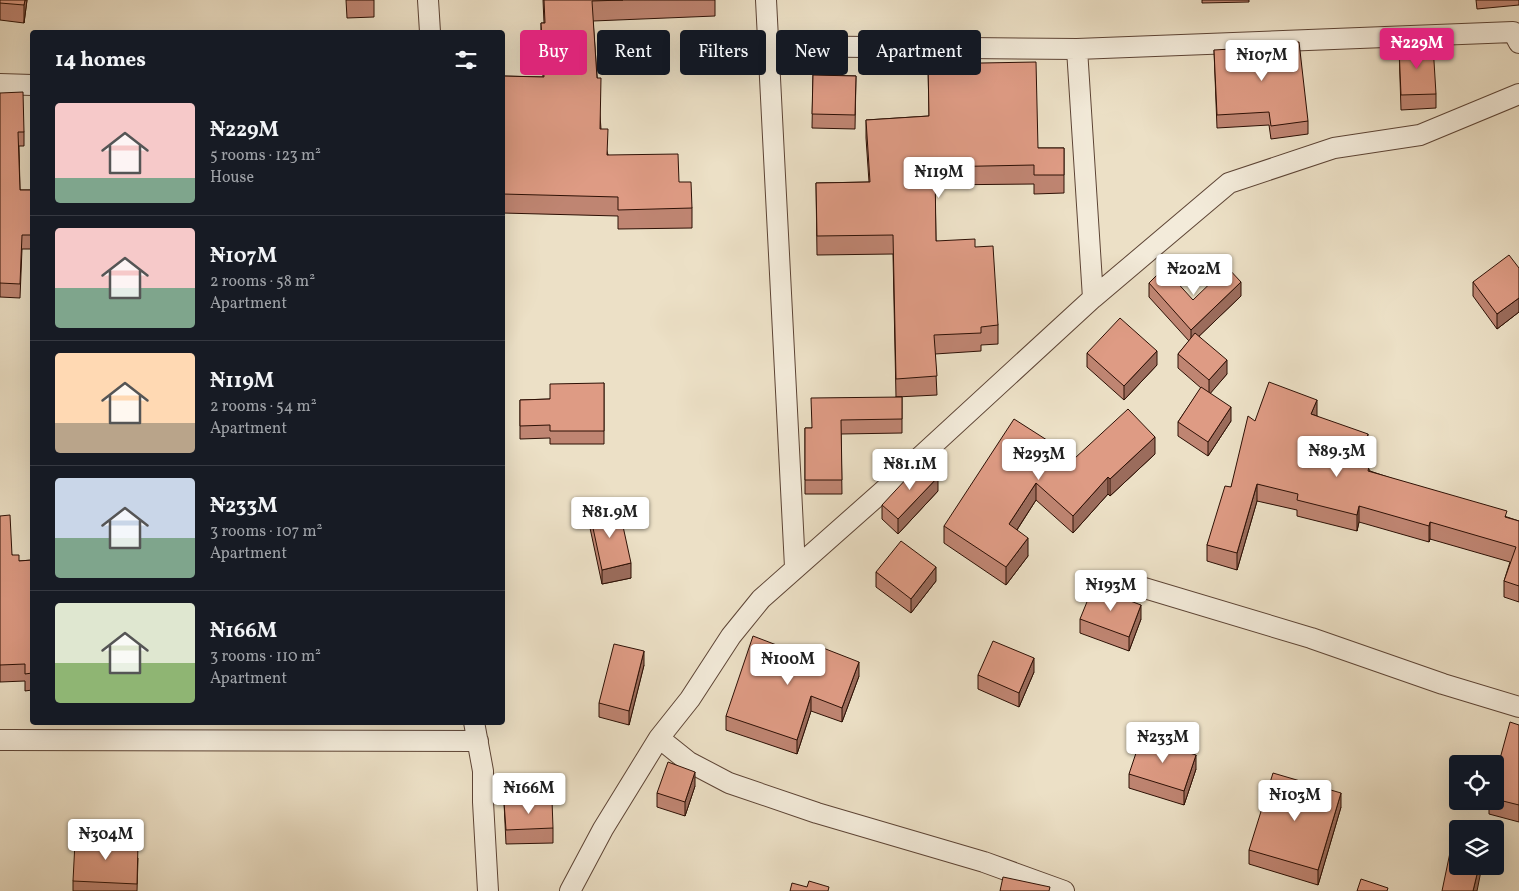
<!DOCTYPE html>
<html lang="en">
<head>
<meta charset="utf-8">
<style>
  body { margin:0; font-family:Vollkorn,serif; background:#242831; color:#f1f3f6; height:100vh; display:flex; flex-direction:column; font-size:19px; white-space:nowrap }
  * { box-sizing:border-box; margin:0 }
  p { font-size:16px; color:#9ea1a6 }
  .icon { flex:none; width:28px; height:28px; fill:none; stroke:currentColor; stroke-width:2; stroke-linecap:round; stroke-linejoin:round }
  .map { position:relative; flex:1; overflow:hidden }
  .panel { position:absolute; left:30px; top:30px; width:475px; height:695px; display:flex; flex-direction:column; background:#171b24; border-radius:5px; box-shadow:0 5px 20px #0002 }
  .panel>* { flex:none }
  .hud { position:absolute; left:520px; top:30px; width:475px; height:45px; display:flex; gap:10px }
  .controls { position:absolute; left:1449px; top:755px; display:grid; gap:10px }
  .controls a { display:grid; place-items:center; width:55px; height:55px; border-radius:5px; background:#171b24; box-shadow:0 5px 20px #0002; font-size:25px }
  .price { position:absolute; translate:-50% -42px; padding:0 11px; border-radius:5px; background:#fff; color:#222; font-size:16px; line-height:32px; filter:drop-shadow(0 1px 2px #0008) }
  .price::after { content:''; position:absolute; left:50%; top:30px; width:15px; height:11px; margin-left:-8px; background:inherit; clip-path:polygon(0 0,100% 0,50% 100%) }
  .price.active { background:#db2777; color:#fff }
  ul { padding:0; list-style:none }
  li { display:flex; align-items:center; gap:15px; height:125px; padding:0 25px }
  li+li { border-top:1px solid #363941 }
  li span { display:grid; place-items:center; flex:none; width:140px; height:100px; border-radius:5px; color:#555 }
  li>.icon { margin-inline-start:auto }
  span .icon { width:60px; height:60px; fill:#fffc; stroke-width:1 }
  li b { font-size:21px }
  h2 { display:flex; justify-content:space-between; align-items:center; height:60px; padding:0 25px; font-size:21px }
  .pill { padding:0 18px; border-radius:5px; background:#171b24; box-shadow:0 5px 20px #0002; font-size:18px; line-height:45px }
  .pill.active { background:#db2777; color:#fff }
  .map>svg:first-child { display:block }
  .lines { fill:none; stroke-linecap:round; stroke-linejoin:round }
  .minor-casing { stroke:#5d4435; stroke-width:22 }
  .minor { stroke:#f3ebda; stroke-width:20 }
  .wall { fill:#bf8572; stroke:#2d1005 }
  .shaded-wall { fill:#9b6c5c; stroke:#2d1005 }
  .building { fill:#de9b84; stroke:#2d1005 }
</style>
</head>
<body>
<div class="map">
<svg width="1519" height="891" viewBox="0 0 1519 891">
  <rect width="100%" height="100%" fill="#ece0c6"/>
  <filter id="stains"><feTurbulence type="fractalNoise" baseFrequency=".004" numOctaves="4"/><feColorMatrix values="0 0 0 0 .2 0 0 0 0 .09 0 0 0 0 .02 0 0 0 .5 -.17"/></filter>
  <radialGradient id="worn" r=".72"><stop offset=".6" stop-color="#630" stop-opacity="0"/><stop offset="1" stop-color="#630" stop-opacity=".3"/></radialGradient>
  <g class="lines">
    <defs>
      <path id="minor" d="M428,0l2,32
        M766,0l29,567
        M768,46l309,3 436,-17 6,11
        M1077,49l16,249
        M0,84l32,1
        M1131,584l180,54 132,46 76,23
        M474,722l9,49v31l5,89
        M659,738l30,24 40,21 88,30 167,49 80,29
        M0,740l478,1
        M570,891l33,-62 56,-91 31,-39 41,-63 30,-37 122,-108 210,-193 136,-115 105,-35 86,-13 99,-41"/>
    </defs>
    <use href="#minor" class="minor-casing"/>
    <use href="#minor" class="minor"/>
  </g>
  <path class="wall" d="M0,0h27l-3,23 -24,-3z
    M346,0h28v17l-27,1z
    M543,0h172v16l-122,5 8,108 7,26 71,27 13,26v20l-74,1v-13l-116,-3v-137l41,1 -2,-34v-20h3z
    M1202,0h47v2l-47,1z
    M1476,0h43v5l-42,4z
    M1399,47l37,47v14l-35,2z
    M1214,50l94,71v13l-37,5 -2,-14 -52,3z
    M928,64l110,84h26v45l-30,1v-10l-99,1 1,56 39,6 23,78v19l-17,1v6l-46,3 2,41 -41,2h6v36l-61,1 1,60h-37v-66h6l85,-31 -3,-143 -76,1 -1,-72 53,-1 -3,-44v-18l63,-4z
    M813,75l43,1 -1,53 -43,-1z
    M0,93l24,39v14h-5l1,44h12v59h-10l-2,49 -20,-1z
    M1519,268v44l-22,17 -24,-33v-14z
    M1149,283l44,17 48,-4 -42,40 28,38 -17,19 21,28 -23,35 -30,-20v-14l23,-34 -23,-20v-14l11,-13 -40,-44z
    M1087,353l70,12 -33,35 -37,-33z
    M604,383v61h-54v-6l-30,1v-39l30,-1z
    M1317,416l51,34 -4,10 6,11 149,50v81l-15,-5v-16l6,-19 -80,-23 -1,3 -70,-20 -2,9 -60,-15v-6l-40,-9 -20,69 -30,-9v-16l24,-58 24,-66z
    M1155,454l-45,42 -2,-2 -35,39 -37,-33 -19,30 11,26 -22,29 -62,-42v-17l131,-68z
    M938,491l-40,43 -16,-15v-14z
    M590,514l41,64 -29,6 -12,-56z
    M0,516l12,39 7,6 13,-1v130l-7,1v-10l-25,1z
    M876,572l60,9 -25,32 -35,-26z
    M1080,619h61l-12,32 -49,-18z
    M808,657l51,19 -17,46 -31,-11 -14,43 -71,-24v-14z
    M644,665l-15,60 -30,-8v-14z
    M1034,672l-15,35 -41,-18v-14z
    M1519,725v97l-30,-8v-13h6v-24z
    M1196,769l-12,36 -55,-17v-14z
    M695,786l-10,30 -28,-9v-14z
    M504,802l49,26v15l-47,1z
    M1341,807l-23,78 -69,-21v-14z
    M97,842l22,1 19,15 -1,33h-64v-10z"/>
  <path class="shaded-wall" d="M25,0h2l-3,23v-18z
    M1241,282v14l-50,48v-14z
    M1519,298v14l-22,17v-15z
    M1157,351v14l-33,35v-14z
    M1227,360v14l-18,21v-15z
    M1317,400v16l-6,-2z
    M1231,407v14l-23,35v-14z
    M1368,434v16l-9,25v-16z
    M1155,437v17l-45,42v-17z
    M938,477v14l-40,43v-15z
    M1108,477v17l-35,39v-17z
    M1036,483v17l-27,42v-18z
    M1257,484v17l-20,69v-17z
    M1359,506v16l-2,9v-16z
    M1430,522v17l-1,3v-16z
    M1028,538v18l-22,29v-18z
    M631,563v15l-29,6v-14z
    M936,567v14l-25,32v-14z
    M1141,605v14l-12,32v-14z
    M644,651v14l-15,60v-14z
    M1034,658v14l-15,35v-14z
    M859,662v14l-17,46v-14z
    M811,696v15l-14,43v-14z
    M1196,755v14l-12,36v-14z
    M695,772v14l-10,30v-14z
    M1341,793v14l-23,78v-15z
    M1479,866h3l-5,25h-4z"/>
  <path class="building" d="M0,0h25l-1,5 -24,-2z
    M544,0h79l-31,1 5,77h4l-1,51h8l-1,26 71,-1 1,28h12l1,26 -74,2v-13l-116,-3v-118l42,1 -3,-54h4z
    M1266,42h33l9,79 -37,5 -2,-14 -52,3 -3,-65 52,-3z
    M1433,45l3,49 -35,1 -2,-48z
    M1036,62l2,86h26v27h-30v-10l-99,2 1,74 39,-2v8l18,-1 5,79 -17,2v6l-47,2 3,41 -41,3 -3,-144 -76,1 -1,-53 54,-1 -4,-62 63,-4 -1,-52z
    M813,75l43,1 -1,39 -43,-1z
    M23,92l1,40h-6l2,58h12v45h-10l-2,49 -20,-1v-190z
    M1509,255l10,13v30l-22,16 -24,-32z
    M1227,267l14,15 -50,48 -42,-47 15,-15 29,32z
    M1120,318l37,33 -33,35 -37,-33z
    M1195,333l32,27 -18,20 -31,-26z
    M1269,382l48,18 -6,14 57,20 -9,25 11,3 -2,9 139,40 -2,6 14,4v65l-15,-5 12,-34 -86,-25 -1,4 -70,-20 -2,9 -60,-15 1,-6 -41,-10 -20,69 -30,-8 18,-59 6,1 17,-71 7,5z
    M604,383v48h-54v-6l-30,1v-26l30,-1v-15z
    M1201,387l30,20 -23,35 -30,-20z
    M902,397v22l-61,1 1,60h-37v-52h7l-1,-30z
    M1128,409l27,28 -45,42 -2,-2 -35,39 -37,-33 -27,41 19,14 -22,29 -62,-41 70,-107 61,39z
    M922,462l16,15 -40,42 -16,-14z
    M619,508l12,55 -29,7 -12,-56z
    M10,515l2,40h7v6l13,-1v113l-7,1v-10l-25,1v-149z
    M901,541l35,26 -25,32 -35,-27z
    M1093,587l48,18 -12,32 -49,-18z
    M753,636l55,21 2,-4 5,2 3,-9 41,16 -17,46 -31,-12 -14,44 -71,-24z
    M993,641l41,17 -15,35 -41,-18z
    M614,644l30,7 -15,60 -30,-8z
    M1510,722l9,3v80l-24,-6v-22z
    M1141,738l55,17 -12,36 -55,-17z
    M668,762l27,10 -10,30 -28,-9z
    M1273,773l68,20 -23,77 -69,-20z
    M552,800l1,28 -47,2 -2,-28z
    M97,835l22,1v7l19,1 -1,40 -64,-3 2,-39h22z
    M1452,843l6,1v22h21l-6,25h-31z
    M1003,877l47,10 -1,4h-49z
    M1361,879l27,9 -1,3h-30z
    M809,881l20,6 -1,4h-38l2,-8 15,4z"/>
  <rect width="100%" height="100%" filter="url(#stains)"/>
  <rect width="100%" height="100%" fill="url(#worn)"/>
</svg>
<div class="controls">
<a><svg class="icon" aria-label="locate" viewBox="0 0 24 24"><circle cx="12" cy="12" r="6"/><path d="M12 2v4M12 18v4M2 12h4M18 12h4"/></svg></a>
<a><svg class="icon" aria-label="layers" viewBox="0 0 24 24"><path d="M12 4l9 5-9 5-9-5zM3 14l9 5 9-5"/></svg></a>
</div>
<b class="price active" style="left:1417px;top:70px">₦229M</b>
<b class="price" style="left:1262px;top:82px">₦107M</b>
<b class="price" style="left:939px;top:199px">₦119M</b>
<b class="price" style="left:1194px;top:296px">₦202M</b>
<b class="price" style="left:1337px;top:478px">₦89.3M</b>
<b class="price" style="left:1039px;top:481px">₦293M</b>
<b class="price" style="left:910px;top:491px">₦81.1M</b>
<b class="price" style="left:610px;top:539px">₦81.9M</b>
<b class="price" style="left:1111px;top:612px">₦193M</b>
<b class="price" style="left:788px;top:686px">₦100M</b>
<b class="price" style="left:1163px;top:764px">₦233M</b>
<b class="price" style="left:529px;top:815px">₦166M</b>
<b class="price" style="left:1295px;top:822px">₦103M</b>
<b class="price" style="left:106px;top:861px">₦304M</b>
<div class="hud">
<a class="pill active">Buy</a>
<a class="pill">Rent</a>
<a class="pill">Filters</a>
<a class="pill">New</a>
<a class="pill">Apartment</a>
</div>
<section class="panel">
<h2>14 homes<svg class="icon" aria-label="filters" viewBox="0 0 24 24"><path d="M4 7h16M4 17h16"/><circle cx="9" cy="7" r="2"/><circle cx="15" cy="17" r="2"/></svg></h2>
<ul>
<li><span style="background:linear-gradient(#f6c9c9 75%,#7fa58c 0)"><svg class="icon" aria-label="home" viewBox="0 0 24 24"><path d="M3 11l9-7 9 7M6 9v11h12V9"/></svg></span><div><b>₦229M</b><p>5 rooms · 123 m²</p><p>House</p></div></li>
<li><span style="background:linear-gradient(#f6c9c9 60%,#7fa58c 0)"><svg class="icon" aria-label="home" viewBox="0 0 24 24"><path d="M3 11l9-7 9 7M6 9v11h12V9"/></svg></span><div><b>₦107M</b><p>2 rooms · 58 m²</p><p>Apartment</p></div></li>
<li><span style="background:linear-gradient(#ffd9b3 70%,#b9a48a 0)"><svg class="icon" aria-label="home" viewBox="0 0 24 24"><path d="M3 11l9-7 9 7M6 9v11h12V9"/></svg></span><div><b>₦119M</b><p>2 rooms · 54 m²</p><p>Apartment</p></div></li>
<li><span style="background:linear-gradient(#c9d6e8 60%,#7fa58c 0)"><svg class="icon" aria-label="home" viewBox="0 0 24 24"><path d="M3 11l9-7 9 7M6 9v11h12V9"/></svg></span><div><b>₦233M</b><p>3 rooms · 107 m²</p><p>Apartment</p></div></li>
<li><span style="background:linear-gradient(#dfe7d0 60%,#8fb573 0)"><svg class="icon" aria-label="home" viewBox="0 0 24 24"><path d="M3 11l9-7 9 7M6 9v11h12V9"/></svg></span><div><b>₦166M</b><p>3 rooms · 110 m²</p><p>Apartment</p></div></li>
</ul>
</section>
</div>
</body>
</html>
